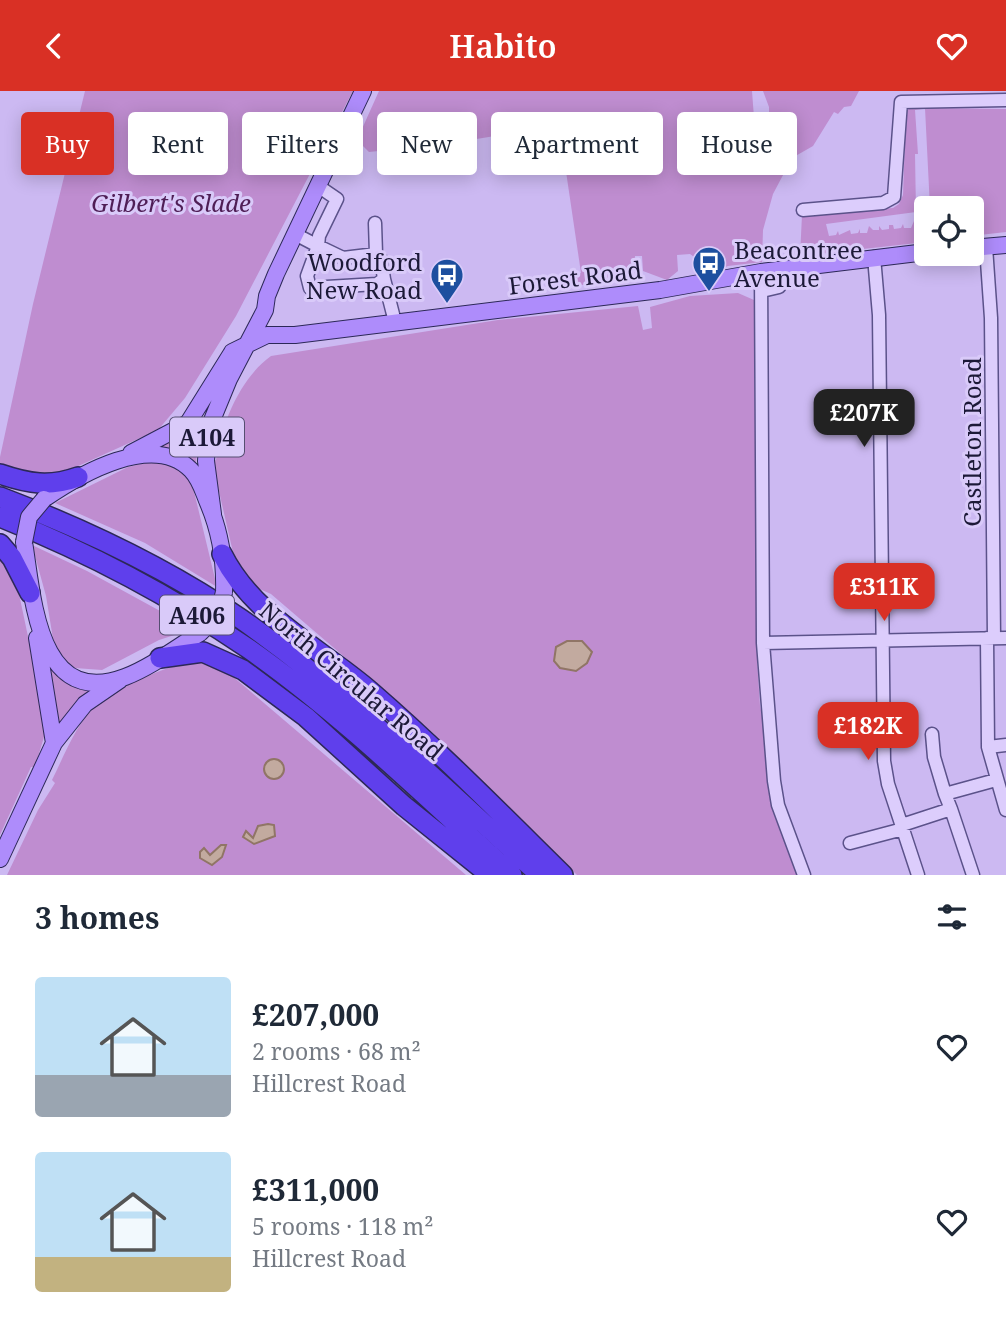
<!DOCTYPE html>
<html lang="en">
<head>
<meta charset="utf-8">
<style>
  body { margin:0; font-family:"Noto Serif",serif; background:#f2f2f3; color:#1f2937; height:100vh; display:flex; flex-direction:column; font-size:26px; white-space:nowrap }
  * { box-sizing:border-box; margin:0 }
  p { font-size:23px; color:#747a83 }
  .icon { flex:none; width:38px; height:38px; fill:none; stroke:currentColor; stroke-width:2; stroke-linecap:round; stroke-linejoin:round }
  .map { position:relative; height:784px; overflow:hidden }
  .sheet { display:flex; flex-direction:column; background:#fff; flex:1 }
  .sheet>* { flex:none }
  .hud { position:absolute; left:21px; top:21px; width:964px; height:63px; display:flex; gap:14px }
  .fabs { position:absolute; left:914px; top:105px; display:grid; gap:14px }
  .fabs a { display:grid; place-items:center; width:70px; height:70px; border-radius:7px; background:#fff; box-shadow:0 4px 18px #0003; font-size:35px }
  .price { position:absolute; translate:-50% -60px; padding:0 16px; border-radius:14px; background:#d93025; color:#fff; font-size:23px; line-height:46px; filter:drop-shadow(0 2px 4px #0008) }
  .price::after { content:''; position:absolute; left:50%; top:42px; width:21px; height:16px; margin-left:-10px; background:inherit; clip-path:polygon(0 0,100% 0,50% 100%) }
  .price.selected { background:#222; color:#fff }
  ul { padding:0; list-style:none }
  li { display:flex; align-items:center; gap:21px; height:175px; padding:0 35px }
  li span { display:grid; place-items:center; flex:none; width:196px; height:140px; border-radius:7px; color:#555 }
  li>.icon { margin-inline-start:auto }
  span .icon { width:84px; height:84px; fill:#fffc; stroke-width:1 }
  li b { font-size:30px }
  h2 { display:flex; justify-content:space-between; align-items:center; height:84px; padding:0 35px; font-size:30px }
  .tag { padding:0 24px; border-radius:7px; background:#fff; box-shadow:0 4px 18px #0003; font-size:24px; line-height:63px }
  .tag.selected { background:#d93025; color:#fff }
  header { display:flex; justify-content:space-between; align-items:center; height:91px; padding:0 35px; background:#d93025; color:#fff; font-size:32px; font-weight:600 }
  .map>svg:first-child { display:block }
  .green { fill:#bf8dd0 }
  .water { fill:#c2aa9f; stroke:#907566; stroke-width:2 }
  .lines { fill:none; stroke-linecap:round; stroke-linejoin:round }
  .minor-casing { stroke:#5b528a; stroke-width:15 }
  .major-casing { stroke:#2c2857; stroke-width:18 }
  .highway-casing { stroke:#2c2857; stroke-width:22 }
  .minor { stroke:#dccdfc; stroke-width:12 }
  .major { stroke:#ae8cfb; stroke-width:16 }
  .highway { stroke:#5f3fec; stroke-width:19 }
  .major-bridge-casing { stroke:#2c2857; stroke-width:18; stroke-linecap:butt }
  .major-bridge { stroke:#ae8cfb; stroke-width:16 }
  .labels { text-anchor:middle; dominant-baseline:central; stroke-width:6; stroke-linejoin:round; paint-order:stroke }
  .shield { fill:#d9caf9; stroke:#554e71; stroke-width:2 }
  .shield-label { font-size:23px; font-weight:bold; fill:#1c1937 }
  .park-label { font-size:24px; font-style:italic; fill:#4f1e56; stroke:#d9caf9 }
  .poi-label { font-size:24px; fill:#1c1937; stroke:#d9caf9; text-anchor:start }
  .street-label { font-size:24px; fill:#1c1937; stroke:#d9caf9 }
</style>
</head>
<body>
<header><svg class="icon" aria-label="back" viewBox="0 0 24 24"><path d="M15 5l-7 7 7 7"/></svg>Habito<svg class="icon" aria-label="heart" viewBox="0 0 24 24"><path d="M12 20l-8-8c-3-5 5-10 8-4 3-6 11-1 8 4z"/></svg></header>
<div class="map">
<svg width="1006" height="784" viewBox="0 0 1006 784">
  <rect width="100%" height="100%" fill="#ccb9f2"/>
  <path class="green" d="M85,0h268l-117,225 -51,82 -27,32 -93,42 -21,4 -44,-9v-10l33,-153z
    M379,0h373l3,40 6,14 8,-5v-33l-6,-16h96l-8,15 -7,1 -6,7 -4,-2 -21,34 -21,12 -19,36 -10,36 -1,32 -34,4 -14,5 -24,-17 -13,1 1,16 -11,9 -24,-9 -1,-15h-7v17l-9,6 -52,7 -7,-6 14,-7 -17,-115 -14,-16 -18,-12 -86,14 -30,-2 -18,7 -29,3 -12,-12z
    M912,16l11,2 -8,1 3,44h-3l1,58 -90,12 3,12 7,-1 2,-4 1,4 11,-5 1,4 7,-1 2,-4v4h7l2,-7 4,4h6v-4l3,4 7,-1v-4h4l1,4 7,-1 2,-4 1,4h7l3,-7 3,4h6l3,-5v22l-126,14 2,-41 91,-7 6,-4 4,-9 3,-84z
    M925,17l81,1v123l-35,4v-28h-41z
    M738,202l16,7 3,360 3,46 38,169h-221l-145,-143 -161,-138 -27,-12 -9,-21 -23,-100 4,-1c5,-36 25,-83 55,-104l227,-36 140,-14 5,24 9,-2 -2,-21 40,-11z
    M207,323l-9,22 -2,30 -34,-16 -1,-5 29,-12z
    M149,371l23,3 19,14 26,108 -72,-44 -90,-40 73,-36z
    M32,454l55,26 106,58 -34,11 -57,30 -27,-2 -14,-11 -7,-12 -8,-49z
    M0,465l18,33 29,138 -12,40h-4l-31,68z
    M200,567l24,11 242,206h-459l31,-65 17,-27 -3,-3c13,-26 25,-59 48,-79 20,-16 75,-37 100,-43z
    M49,574l46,24 -35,35h-2z"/>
  <path class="water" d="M567,550h15l10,11 -5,11 -11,8 -16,-3 -6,-7 2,-14z
    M264 678a10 10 0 1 1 20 0a10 10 0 1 1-20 0Z
    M268,733l6,1 1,11 -21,8 -11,-7 3,-6 7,7 5,-12z
    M221,754h5l-4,12 -10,8 -12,-7v-6l4,-4 6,7z"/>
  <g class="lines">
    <defs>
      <path id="minor" d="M803,119l80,-7 11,-6 7,-95 105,-2
        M375,132l1,31
        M295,143l23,12 1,-10 18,-37 -19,-13
        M318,155l25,12 33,-4 5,5 3,20 -7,5 -67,4 -3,-12z
        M986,156l5,71 3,320
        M874,166l5,58 5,446 4,23 30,91
        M761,181l2,371 11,138 4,24 26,70
        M384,188l11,43
        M762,200l17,-4 4,-6v-12
        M987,547l1,109 18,63
        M763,552l243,-5
        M932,643l2,23 11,37
        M988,656l18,-2
        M951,718l22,66
        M902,734l49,-16 -6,-15 51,-14
        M850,752l53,-14"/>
      <path id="major" d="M971,157l35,-3
        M232,261l35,-17h28l365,-45 101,-18 165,-20
        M131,362l57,-30 43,-69
        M44,408c35,-24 109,-68 147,-29 9,9 12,21 17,33 12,28 17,59 16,89
        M213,423l-7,-53 2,-31 21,-51 36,-69 2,-14 9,-22 87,-183
        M24,451c9,53 13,168 101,135 26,-10 51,-29 75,-44
        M37,547l17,105
        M0,768l54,-116 31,-39 35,-24"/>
      <path id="highway" d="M0,383c29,10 50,13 78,3
        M0,406c84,32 167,71 241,122 108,76 202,168 299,256
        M0,426c88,35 171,79 249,132 94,66 178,149 263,226
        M0,453l12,14 18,35
        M222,463c30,61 98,94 148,137 67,58 130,122 193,184
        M160,567l43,-6 40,18 63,47 98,89 86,69"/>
    </defs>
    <use href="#minor" class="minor-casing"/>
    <use href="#major" class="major-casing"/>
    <use href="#highway" class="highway-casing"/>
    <use href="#minor" class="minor"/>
    <use href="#major" class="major"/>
    <use href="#highway" class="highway"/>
    <defs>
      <path id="major-bridge" d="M24,451l5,-25 15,-18
        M200,542l18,-17 6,-24"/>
    </defs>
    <use href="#major-bridge" class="major-bridge-casing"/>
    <use href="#major-bridge" class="major-bridge"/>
  </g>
  <defs>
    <symbol id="bus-pin" viewBox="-11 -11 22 30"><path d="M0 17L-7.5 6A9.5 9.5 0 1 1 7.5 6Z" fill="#1d4f9f" stroke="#d9caf9"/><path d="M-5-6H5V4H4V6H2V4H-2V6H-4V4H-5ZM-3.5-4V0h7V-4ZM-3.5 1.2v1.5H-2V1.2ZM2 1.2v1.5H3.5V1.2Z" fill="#fff"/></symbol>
  </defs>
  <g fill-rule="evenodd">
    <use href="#bus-pin" x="690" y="153" width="38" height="52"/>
    <use href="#bus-pin" x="428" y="165" width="38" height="52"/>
  </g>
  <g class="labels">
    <g class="shield">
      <rect x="170" y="326.5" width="74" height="39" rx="5"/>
      <rect x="160" y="504.5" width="74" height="39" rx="5"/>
    </g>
    <g class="shield-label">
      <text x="207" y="346">A104</text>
      <text x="197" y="524">A406</text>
    </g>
    <g class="park-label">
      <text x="171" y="111">Gilbert's Slade</text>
    </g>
    <g class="poi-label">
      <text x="734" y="158">Beacontree<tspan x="734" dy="28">Avenue</tspan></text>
      <text x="422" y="170" text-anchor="end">Woodford<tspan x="422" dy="28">New Road</tspan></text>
    </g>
    <g class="street-label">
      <text transform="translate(575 186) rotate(-7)">Forest Road</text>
      <text transform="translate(971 351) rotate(-90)">Castleton Road</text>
      <text transform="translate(352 589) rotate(40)">North Circular Road</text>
    </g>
  </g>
</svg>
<div class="fabs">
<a><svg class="icon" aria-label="locate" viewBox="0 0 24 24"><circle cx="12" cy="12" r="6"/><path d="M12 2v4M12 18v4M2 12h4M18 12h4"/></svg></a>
</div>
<b class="price selected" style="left:864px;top:358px">£207K</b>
<b class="price" style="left:884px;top:532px">£311K</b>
<b class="price" style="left:868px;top:671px">£182K</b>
<div class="hud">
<a class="tag selected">Buy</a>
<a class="tag">Rent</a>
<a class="tag">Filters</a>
<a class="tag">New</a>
<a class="tag">Apartment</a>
<a class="tag">House</a>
</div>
</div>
<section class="sheet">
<h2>3 homes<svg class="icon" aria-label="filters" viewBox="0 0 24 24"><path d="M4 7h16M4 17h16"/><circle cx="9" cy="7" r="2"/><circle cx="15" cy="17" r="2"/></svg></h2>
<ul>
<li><span style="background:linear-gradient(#bfe0f5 70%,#9aa5b1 0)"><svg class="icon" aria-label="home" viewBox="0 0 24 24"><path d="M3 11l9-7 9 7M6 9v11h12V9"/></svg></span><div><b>£207,000</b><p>2 rooms · 68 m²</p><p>Hillcrest Road</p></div><svg class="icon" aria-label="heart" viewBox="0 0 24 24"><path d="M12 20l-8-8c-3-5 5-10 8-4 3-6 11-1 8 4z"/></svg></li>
<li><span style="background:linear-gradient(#bfe0f5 75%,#c2b280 0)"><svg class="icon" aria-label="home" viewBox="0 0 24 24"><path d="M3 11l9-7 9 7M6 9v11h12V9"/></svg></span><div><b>£311,000</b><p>5 rooms · 118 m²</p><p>Hillcrest Road</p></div><svg class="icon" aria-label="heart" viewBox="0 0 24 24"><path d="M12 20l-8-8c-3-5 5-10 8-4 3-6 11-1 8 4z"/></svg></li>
</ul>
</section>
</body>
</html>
